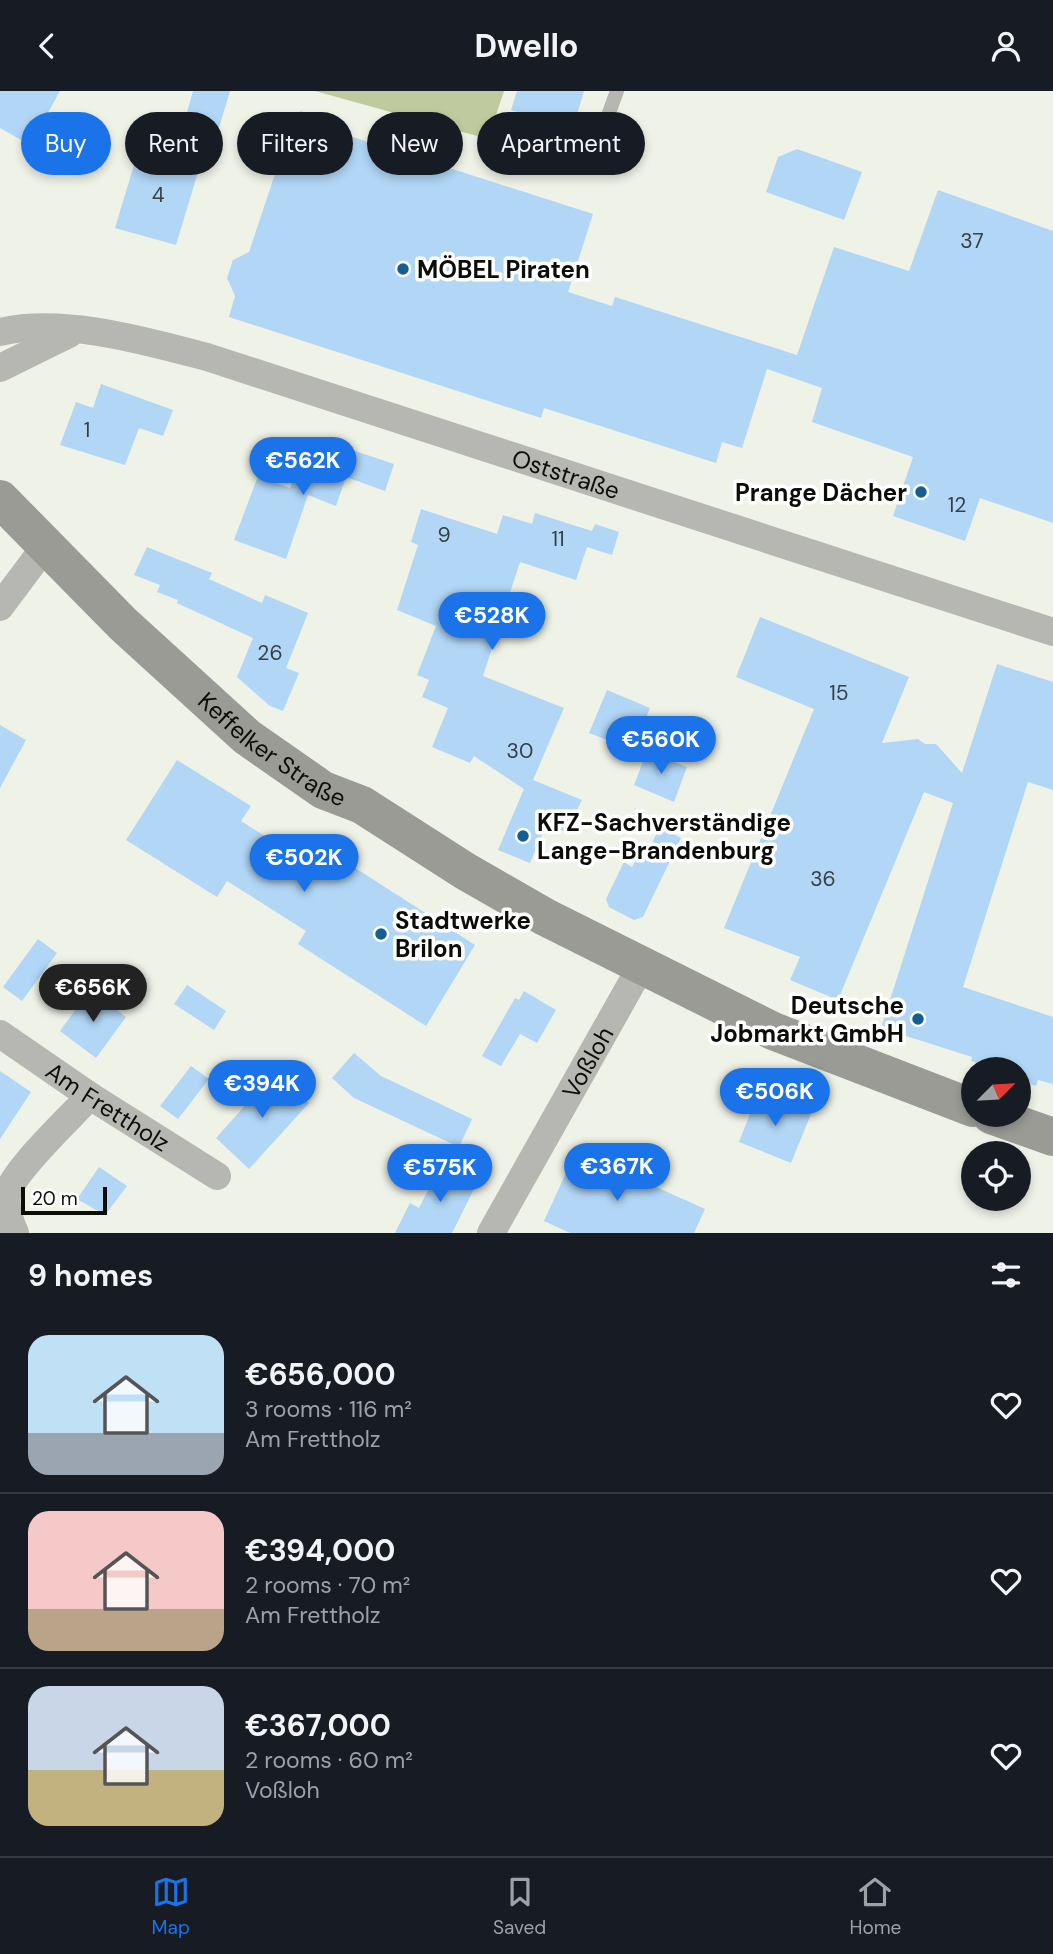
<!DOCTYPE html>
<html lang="en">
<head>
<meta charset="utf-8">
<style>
  body { margin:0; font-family:"DM Sans",sans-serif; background:#242831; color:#f1f3f6; height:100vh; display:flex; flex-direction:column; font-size:26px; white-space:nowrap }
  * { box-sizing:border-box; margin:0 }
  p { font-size:23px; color:#9ea1a6 }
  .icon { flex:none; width:38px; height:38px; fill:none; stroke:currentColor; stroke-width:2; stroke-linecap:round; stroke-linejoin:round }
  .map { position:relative; height:1142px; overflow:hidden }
  .panel { display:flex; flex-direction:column; background:#171b24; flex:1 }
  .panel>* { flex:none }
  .top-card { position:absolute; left:21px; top:21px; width:700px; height:63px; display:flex; gap:14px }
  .needle { width:46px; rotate:66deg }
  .fabs { position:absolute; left:961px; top:966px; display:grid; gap:14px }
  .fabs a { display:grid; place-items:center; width:70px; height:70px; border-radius:50%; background:#171b24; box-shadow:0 4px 10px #0003; font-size:35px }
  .scale { position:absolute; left:21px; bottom:18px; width:86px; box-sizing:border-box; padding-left:7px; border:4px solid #0c0d09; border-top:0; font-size:19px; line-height:24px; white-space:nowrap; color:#0c0d09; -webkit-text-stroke:5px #fff; paint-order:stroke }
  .price { position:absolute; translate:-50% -60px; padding:0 16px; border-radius:24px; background:#1a73e8; color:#fff; font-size:23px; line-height:46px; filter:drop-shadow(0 2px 4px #0008) }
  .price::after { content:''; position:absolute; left:50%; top:42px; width:21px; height:16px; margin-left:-10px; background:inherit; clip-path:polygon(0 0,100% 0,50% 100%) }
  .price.selected { background:#222; color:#fff }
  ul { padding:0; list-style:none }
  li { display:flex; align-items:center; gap:21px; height:175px; padding:0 28px }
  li+li { border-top:2px solid #363941 }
  li span { display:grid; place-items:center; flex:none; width:196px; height:140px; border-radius:21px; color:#555 }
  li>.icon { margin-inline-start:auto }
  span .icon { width:84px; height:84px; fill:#fffc; stroke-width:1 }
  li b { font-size:30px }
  h2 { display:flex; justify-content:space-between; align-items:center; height:84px; padding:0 28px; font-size:30px }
  .tag { padding:0 24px; border-radius:32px; background:#171b24; box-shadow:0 4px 10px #0003; font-size:24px; line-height:63px }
  .tag.selected { background:#1a73e8; color:#fff }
  header { display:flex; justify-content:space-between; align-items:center; height:91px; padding:0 28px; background:#171b24; font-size:32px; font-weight:700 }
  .tab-bar { display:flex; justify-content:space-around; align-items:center; height:98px; border-top:2px solid #363941; background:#171b24; font-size:19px; color:#9ea1a6 }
  .tab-bar a { display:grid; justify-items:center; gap:4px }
  .tab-bar .selected { color:#1a73e8 }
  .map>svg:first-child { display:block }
  .green { fill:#bfca9f }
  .building { fill:#b1d6f6 }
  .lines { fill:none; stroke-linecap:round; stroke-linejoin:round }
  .lane { stroke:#b6b7b2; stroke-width:14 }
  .street { stroke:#b6b7b2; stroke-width:28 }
  .secondary { stroke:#999b94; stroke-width:38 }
  .poi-dot { fill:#145f92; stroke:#fff; stroke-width:2.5 }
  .labels { text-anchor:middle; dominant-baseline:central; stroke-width:7; stroke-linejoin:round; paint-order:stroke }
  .number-label { font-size:21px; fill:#353f44 }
  .poi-label { font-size:24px; font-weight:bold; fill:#0c0d09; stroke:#fff; text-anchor:start }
  .street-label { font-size:24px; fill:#0c0d09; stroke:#fff }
</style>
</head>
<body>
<header><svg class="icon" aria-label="back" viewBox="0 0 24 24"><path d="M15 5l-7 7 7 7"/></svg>Dwello<svg class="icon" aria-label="person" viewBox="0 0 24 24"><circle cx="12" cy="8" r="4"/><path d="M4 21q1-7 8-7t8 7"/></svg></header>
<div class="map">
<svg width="1053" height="1142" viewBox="0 0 1053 1142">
  <rect width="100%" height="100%" fill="#eff2e7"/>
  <path class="green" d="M315,0h189l-16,48z"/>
  <path class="building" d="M0,0h60l-30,54 -30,-17z
    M193,0h37l-12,40 -7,-2 -35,116 -61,-17 25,-83 35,10z
    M517,0h67l-11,37 -10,-3 -8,25 -41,-12 7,-25 -10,-3z
    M300,20l45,15 -2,8 250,80 -25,78 44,14 3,-9 182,58 37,-108 75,24 29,-81 115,41v292l-73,-25 -15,43 -72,-25 20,-59 -101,-35 10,-34 -55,-19 -25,79 -20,-6 -6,21 -172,-55 -3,10 -312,-101 6,-21 -8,-18 6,-18 16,-8 46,-138 3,2z
    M797,58l65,23 -18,48 -78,-28 12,-35z
    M101,293l72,26 -10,26 -24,-8 -14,37 -65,-20 16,-43 17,6z
    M305,356l45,16 5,-12 39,13 -9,27 -39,-14 -10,29 -28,-11 -22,64 -52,-19 24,-64 32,12z
    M421,418l76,25 6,-19 29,9 3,-11 57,18 3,-7 24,8 -7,23 -25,-8 -11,33 -56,-18 -37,114 81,32 -31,72 49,20 -16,33 -18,-12 -18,42 -32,-13 26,-61 -50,-33 -4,7 -38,-16 16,-39 -26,-11 7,-17 -12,-5 19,-49 -39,-16 21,-65 -7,-3z
    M147,456l65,26 -3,6 53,24 3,-8 43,18 -22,55 13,5 -16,38 -13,-5 -33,-29 16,-39 -76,-35 1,-3 -21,-8 3,-7 -26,-10z
    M760,526l149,60 -27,66 36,-4 7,5h11l26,29 35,-109 56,18v108l-25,-8 -65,205 90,30v67l-15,-4 -2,6 -18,-7v-10h-24l-23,-8 1,-4 -91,-29 72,-225 -29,-11 -86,208 -48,-20 10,-23 -76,-29 90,-219 -78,-32z
    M607,599l43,18 -20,49 -23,-10 3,-6 -21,-8z
    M0,634l26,15 -26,48z
    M647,660l40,16 -13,35 -40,-17z
    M177,669l74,46 -10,15 43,27 51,31 11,-17 129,83 -49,81 -128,-82 8,-13 -79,-50 -10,16 -91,-57z
    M660,736l21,11 -38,79 -9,3 -25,-13 -3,-8 18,-37 8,5 7,-13 6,3z
    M38,848l19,14 -35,48 -19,-14z
    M187,894l39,26 -12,19 -40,-26z
    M90,899l36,27 -30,41 -36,-27z
    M524,900l32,19 -19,33 -17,-9 -19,32 -19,-10 33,-58 4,2z
    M354,962l27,23 91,43 -13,28 -105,-49 -22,-20z
    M191,975l18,13 -31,40 -18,-13z
    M0,980l31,21 -31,47z
    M275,981l34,31 -60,66 -33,-31z
    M758,1002l53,21 -20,49 -52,-21z
    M576,1060l129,58 -11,24h-124l-26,-12z
    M442,1071l36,19 -26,52h-57l15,-30 9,5z
    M99,1076l28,19 -22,29 -28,-16z"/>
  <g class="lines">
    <path class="lane" d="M594,63l23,-63"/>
    <g class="street">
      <path id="s1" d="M0,241c63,-15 146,9 207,25l846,275"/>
      <path d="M0,277l69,-34"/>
      <path d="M0,516l44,-59"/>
      <path id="s2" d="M0,943l90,62 127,80"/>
      <path d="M15,1142c-5,-11 -10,-25 -8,-37 3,-23 65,-80 83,-100"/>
      <path id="s3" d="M491,1142l151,-268"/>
    </g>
    <g class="secondary">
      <path id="s4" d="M0,408l123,125 124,113 76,53 39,15 103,66 80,46 228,114 200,77"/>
      <path d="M991,1024l62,22"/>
    </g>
  </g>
  <g class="poi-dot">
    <circle cx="403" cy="178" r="7"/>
    <circle cx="921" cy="401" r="7"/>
    <circle cx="523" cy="745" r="7"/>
    <circle cx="381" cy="843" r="7"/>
    <circle cx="918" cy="928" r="7"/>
  </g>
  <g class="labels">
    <g class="number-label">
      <text x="158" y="104">4</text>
      <text x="972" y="150">37</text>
      <text x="87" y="339">1</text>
      <text x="957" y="414">12</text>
      <text x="444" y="444">9</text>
      <text x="558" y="448">11</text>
      <text x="270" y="562">26</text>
      <text x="839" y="602">15</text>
      <text x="520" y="660">30</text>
      <text x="823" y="788">36</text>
    </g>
    <g class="poi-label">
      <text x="417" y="178">MÖBEL Piraten</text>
      <text x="907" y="401" text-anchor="end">Prange Dächer</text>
      <text x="537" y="731">KFZ-Sachverständige<tspan x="537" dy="28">Lange-Brandenburg</tspan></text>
      <text x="395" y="829">Stadtwerke<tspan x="395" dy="28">Brilon</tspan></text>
      <text x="904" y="914" text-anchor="end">Deutsche<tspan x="904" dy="28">Jobmarkt GmbH</tspan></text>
    </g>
    <g class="street-label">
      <text stroke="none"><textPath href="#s1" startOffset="588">Oststraße</textPath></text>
      <text stroke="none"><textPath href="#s4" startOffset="371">Keffelker Straße</textPath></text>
      <text stroke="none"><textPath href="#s3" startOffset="196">Voßloh</textPath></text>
      <text stroke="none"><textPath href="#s2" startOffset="130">Am Frettholz</textPath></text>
    </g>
  </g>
</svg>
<div class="fabs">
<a><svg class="needle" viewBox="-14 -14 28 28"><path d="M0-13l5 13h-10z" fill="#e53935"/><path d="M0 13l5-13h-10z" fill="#9ea1a6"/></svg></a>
<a><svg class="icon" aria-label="locate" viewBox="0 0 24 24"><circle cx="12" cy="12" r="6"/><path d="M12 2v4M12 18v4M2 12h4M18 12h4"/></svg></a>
</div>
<div class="scale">20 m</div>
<b class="price" style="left:303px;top:406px">€562K</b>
<b class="price" style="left:492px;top:561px">€528K</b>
<b class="price" style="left:661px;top:685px">€560K</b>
<b class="price" style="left:304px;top:803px">€502K</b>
<b class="price selected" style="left:93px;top:933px">€656K</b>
<b class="price" style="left:262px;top:1029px">€394K</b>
<b class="price" style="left:775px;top:1037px">€506K</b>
<b class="price" style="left:617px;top:1112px">€367K</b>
<b class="price" style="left:440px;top:1113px">€575K</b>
<div class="top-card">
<a class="tag selected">Buy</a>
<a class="tag">Rent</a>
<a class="tag">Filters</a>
<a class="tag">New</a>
<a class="tag">Apartment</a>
</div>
</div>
<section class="panel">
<h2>9 homes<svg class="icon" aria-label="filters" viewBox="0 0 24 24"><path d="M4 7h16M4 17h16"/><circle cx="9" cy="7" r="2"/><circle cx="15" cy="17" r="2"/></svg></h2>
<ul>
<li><span style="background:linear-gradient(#bfe0f5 70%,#9aa5b1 0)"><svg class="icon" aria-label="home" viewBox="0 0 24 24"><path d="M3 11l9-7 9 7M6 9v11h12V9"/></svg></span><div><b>€656,000</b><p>3 rooms · 116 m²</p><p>Am Frettholz</p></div><svg class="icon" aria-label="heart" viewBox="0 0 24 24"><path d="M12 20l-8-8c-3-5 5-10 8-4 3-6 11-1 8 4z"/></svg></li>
<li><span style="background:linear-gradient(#f6c9c9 70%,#b9a48a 0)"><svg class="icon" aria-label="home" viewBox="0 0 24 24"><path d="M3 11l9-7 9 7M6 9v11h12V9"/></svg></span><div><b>€394,000</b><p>2 rooms · 70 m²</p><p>Am Frettholz</p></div><svg class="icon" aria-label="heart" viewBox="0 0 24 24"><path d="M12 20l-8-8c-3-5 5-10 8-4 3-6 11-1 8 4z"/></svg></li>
<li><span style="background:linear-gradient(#c9d6e8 60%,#c2b280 0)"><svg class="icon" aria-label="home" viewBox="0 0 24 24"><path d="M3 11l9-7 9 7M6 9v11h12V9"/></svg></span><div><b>€367,000</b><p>2 rooms · 60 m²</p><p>Voßloh</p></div><svg class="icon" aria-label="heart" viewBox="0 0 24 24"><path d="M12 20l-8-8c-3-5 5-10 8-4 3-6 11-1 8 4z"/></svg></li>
</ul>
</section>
<nav class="tab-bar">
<a class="selected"><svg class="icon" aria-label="map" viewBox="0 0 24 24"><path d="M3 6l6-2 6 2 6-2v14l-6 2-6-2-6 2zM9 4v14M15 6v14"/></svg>Map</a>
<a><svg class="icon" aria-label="saved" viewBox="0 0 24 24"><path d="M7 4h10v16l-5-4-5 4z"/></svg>Saved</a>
<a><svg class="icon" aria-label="home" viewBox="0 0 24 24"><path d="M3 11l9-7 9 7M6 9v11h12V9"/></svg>Home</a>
</nav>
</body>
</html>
